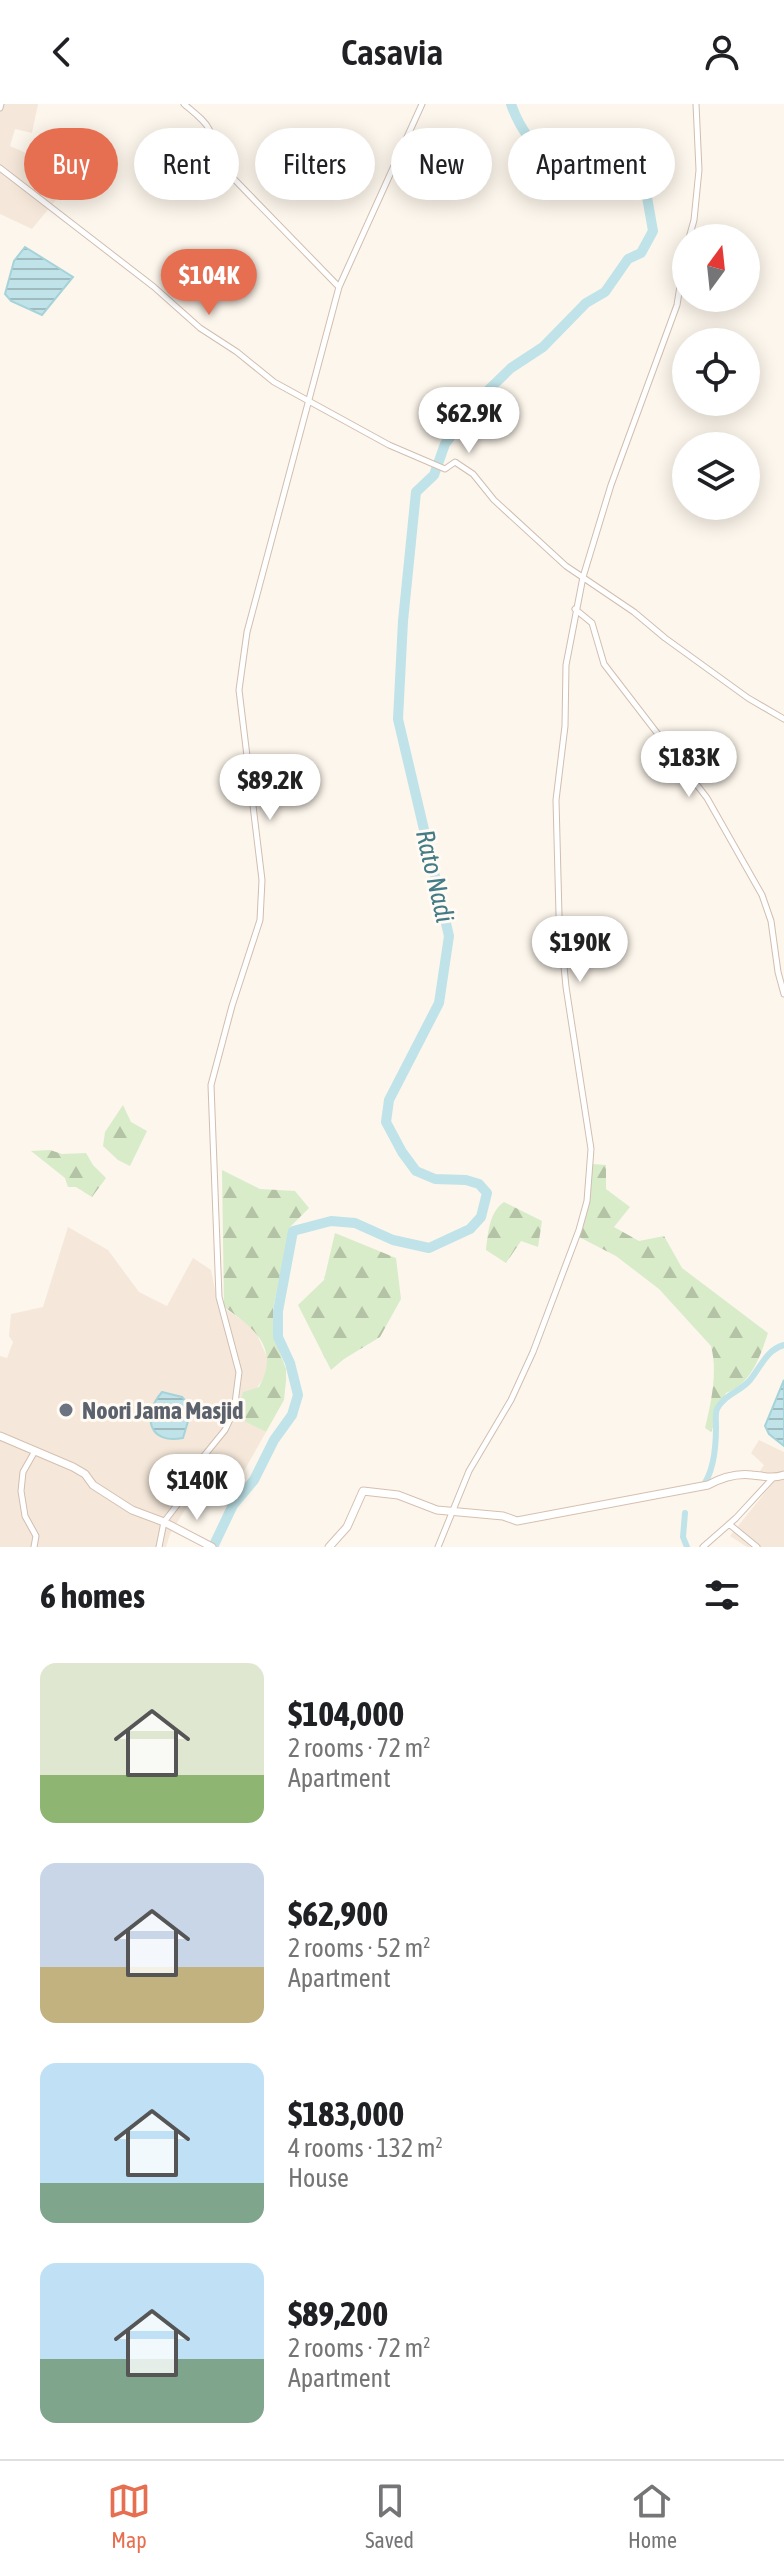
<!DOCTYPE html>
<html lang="en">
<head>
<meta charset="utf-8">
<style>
  body { margin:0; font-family:"Asap Condensed",sans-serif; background:#f2f2f2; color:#202124; height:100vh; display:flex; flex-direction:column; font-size:30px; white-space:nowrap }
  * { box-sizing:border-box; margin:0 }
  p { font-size:26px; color:#757577 }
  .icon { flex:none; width:44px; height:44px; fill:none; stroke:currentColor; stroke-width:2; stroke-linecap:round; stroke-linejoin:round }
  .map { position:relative; height:1443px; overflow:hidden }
  .drawer { display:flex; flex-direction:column; background:#fff; flex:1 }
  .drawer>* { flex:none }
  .banner { position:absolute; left:24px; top:24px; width:736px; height:72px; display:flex; gap:16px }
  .needle { width:52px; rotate:15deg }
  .fabs { position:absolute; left:672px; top:120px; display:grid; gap:16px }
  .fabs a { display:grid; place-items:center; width:88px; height:88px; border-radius:50%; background:#fff; box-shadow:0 4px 20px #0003; font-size:40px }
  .price { position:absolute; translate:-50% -68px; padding:0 18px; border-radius:28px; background:#fff; color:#222; font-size:26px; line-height:52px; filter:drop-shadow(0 2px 4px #0008) }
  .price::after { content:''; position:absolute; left:50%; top:48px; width:24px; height:18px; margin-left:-12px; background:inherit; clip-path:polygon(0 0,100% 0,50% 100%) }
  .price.current { background:#e76f51; color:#fff }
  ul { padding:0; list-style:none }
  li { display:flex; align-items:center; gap:24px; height:200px; padding:0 40px }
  li span { display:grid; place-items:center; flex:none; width:224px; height:160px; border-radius:16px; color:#555 }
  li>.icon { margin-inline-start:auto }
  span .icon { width:96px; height:96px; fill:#fffc; stroke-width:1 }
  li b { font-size:34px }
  h2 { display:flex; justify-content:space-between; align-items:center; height:96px; padding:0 40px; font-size:34px }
  .pill { padding:0 28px; border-radius:36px; background:#fff; box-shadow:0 4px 20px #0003; font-size:28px; line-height:72px }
  .pill.current { background:#e76f51; color:#fff }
  header { display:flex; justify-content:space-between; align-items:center; height:104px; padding:0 40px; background:#fff; font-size:36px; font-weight:600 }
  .menu { display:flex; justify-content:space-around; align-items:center; height:112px; border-top:2px solid #e0e0e0; background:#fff; font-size:22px; color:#757577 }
  .menu a { display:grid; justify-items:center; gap:4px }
  .menu .current { color:#e76f51 }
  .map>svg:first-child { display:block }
  .residential { fill:#f5e8da }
  .forest { fill:url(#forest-firs) }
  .water { fill:url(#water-rules); stroke:#a5d3da; stroke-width:2 }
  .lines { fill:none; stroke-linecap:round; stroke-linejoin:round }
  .canal { stroke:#bfe3e8; stroke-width:6 }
  .river { stroke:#bfe3e8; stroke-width:10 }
  .street-casing { stroke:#d1beb0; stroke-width:7 }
  .secondary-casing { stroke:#d6c0b0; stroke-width:9 }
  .street { stroke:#fff; stroke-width:5 }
  .secondary { stroke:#fff; stroke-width:7 }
  .worship-dot { fill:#6b7280; stroke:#fffaf3; stroke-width:3 }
  .labels { text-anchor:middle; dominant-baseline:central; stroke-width:6; stroke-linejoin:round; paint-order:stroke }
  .worship-label { font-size:24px; font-weight:bold; fill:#5b616d; stroke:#fffaf3; text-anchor:start }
  .water-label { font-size:26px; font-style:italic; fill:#437c86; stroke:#fffaf3 }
</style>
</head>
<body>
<header><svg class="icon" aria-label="back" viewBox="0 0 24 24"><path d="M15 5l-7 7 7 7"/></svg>Casavia<svg class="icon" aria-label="person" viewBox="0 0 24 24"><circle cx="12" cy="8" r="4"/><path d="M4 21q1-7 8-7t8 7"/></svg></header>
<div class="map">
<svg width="784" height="1443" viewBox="0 0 784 1443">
  <defs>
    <pattern id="forest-firs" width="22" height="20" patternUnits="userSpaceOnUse" patternTransform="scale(2)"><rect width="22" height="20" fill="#d8ecc9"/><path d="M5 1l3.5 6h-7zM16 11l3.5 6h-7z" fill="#b4c2a5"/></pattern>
    <pattern id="water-rules" width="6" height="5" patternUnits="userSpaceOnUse" patternTransform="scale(2)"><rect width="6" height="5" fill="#bfe3e8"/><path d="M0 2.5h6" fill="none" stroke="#a0bbbe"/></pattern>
  </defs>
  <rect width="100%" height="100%" fill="#fdf6ec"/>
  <path class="residential" d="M0,0h38l-6,29 -17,-4 -5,17 44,19 1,3 -5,13 13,10 -31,38 -32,-15z
    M68,1123l40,23 31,42 28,14 26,-48 18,12 7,34 36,24 14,31 -2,16 -30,41 30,16 -22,39 -39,24 -14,5 -21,34 -4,13h-166v-191l7,2 6,-16 -4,-6 2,-22 32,-7z
    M759,1336l25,12v95h-37l-17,-11 41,-51 -11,-14 4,-6 -13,-12z"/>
  <path class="forest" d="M123,1001l8,17 16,9 -17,35 -12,-6 -15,-14 2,-14z
    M50,1046l12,4 24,-1 7,12 13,13 -14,19 -16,-10h-8l-3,-9 -34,-27z
    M593,1060l13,1v24l24,18 -16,20 25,14 25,-5 18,32 86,65c-8,24 -17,51 -42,60l-15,39 -6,-4c6,-25 13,-56 6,-82l-52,-57 -43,-33 -37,-19 10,-35z
    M222,1066l38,19 35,2 14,17 -19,19 -17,82v26l13,34v12l-2,19 -18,32 -30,-15 7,-25 16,-5c22,-39 -6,-60 -35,-80z
    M504,1098l38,19 -4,26 -17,-6 -15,22 -20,-13c2,-16 3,-38 18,-48z
    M335,1129l61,25 5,41 -21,38 -36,22 -13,11 -33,-65 26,-25z"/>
  <path class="water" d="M25,143l48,30 -31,38 -31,-14 -6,-7 9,-33z
    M711,636c8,0 17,5 20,14l-2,12 -23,15 -14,-14v-6z
    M784,1276v66l-15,-12 -4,-8z
    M162,1288l20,5 10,11 -9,30c-34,7 -42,-22 -21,-46z"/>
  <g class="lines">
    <path class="canal" d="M702,1383c12,-15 14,-41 14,-60 0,-5 -1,-14 1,-18 7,-14 24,-18 33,-29 11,-13 16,-30 34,-35
      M685,1409l-2,24 4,10"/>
    <path class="river" d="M213,1443l20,-42 21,-25 20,-40 18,-25 6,-20 -8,-32 -12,-26v-26l15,-80 38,-10 24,2 38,17 36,8 41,-19 11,-12 6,-24 -8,-9 -13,-4 -31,-1 -19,-8 -14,-19 -16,-30 3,-22 50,-97 10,-67 -51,-217 5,-98 13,-129 18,-17 11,-31 33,-44 33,-32 32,-21 43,-44 19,-11 23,-33 13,-6 12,-22 -9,-51 -18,-18 -66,-1c-25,-8 -41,-34 -49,-57"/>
    <defs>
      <path id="street" d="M184,0c21,18 34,25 26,55l25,21 104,107
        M0,4l1,-4
        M0,64l154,119 46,41 37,24 37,30 115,63 56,24 10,-7 18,12 21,26 72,66 68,46 31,26 83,60 36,21
        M689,134l5,-18 5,-50 -3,-66
        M575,505l17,14 12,41 103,134 55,97 9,26 7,51 6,22
        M729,1420l28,23
        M34,1443l2,-11 -11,-20 -4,-25 2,-19 12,-21
        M159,1443l5,-25 16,-21 19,-39 26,-32 9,-19 5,-39 -20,-75 -8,-212 21,-79 28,-86 2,-40 -23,-190 8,-58 92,-345 83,-183
        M438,1443l31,-76 42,-71 22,-48 46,-122 8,-29 4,-52 -25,-162 -7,-72 -3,-115 9,-74 1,-61 17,-88 28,-92 66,-180 9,-57
        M703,1443l33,-29 36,-39"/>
      <path id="secondary" d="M0,1332l73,31 12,7 8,11 39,25 32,12 48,25
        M329,1443l18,-20 16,-36 35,4 39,15 66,6 14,5 191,-36c13,-7 29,-12 44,-10 13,1 19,4 32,0"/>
    </defs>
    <use href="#street" class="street-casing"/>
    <use href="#secondary" class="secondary-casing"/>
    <use href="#street" class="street"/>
    <use href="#secondary" class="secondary"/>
  </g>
  <circle class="worship-dot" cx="66" cy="1306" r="8"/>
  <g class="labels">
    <g class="worship-label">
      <text x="82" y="1306">Noori Jama Masjid</text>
    </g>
    <g class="water-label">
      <text transform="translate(435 772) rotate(77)">Rato Nadi</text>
    </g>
  </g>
</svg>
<div class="fabs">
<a><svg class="needle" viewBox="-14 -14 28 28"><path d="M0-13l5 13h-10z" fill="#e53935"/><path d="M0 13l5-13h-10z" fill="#757577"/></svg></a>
<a><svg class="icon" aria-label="locate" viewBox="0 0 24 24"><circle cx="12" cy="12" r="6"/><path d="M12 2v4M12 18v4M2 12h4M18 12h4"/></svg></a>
<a><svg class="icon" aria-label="layers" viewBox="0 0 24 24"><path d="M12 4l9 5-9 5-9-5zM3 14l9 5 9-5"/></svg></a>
</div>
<b class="price current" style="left:209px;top:213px">$104K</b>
<b class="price" style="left:469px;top:351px">$62.9K</b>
<b class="price" style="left:689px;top:695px">$183K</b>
<b class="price" style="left:270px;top:718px">$89.2K</b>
<b class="price" style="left:580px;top:880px">$190K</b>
<b class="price" style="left:197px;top:1418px">$140K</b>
<div class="banner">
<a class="pill current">Buy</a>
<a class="pill">Rent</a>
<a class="pill">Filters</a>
<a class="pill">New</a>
<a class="pill">Apartment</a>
</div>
</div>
<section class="drawer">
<h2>6 homes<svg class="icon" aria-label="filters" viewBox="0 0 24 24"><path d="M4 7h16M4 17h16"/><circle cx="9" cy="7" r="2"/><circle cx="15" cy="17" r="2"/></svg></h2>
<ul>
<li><span style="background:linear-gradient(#dfe7d0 70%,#8fb573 0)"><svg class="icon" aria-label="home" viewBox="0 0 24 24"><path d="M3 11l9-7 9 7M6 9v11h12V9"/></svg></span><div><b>$104,000</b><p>2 rooms · 72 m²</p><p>Apartment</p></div></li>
<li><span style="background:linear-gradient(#c9d6e8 65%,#c2b280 0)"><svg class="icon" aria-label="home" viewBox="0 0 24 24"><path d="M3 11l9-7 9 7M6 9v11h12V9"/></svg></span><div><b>$62,900</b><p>2 rooms · 52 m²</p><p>Apartment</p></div></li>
<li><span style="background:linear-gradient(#bfe0f5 75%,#7fa58c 0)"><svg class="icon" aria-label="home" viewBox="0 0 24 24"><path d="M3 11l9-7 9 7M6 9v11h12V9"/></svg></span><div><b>$183,000</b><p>4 rooms · 132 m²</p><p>House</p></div></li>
<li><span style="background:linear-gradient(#bfe0f5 60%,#7fa58c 0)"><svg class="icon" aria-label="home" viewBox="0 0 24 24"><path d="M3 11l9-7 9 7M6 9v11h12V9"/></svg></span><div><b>$89,200</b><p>2 rooms · 72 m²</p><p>Apartment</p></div></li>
</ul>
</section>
<nav class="menu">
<a class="current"><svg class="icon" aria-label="map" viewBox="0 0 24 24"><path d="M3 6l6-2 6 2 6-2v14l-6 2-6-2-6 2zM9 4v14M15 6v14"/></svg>Map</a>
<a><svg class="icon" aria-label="saved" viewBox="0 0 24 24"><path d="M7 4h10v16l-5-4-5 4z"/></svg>Saved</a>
<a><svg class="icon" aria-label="home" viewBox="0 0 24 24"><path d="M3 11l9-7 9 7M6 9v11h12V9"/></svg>Home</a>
</nav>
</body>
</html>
